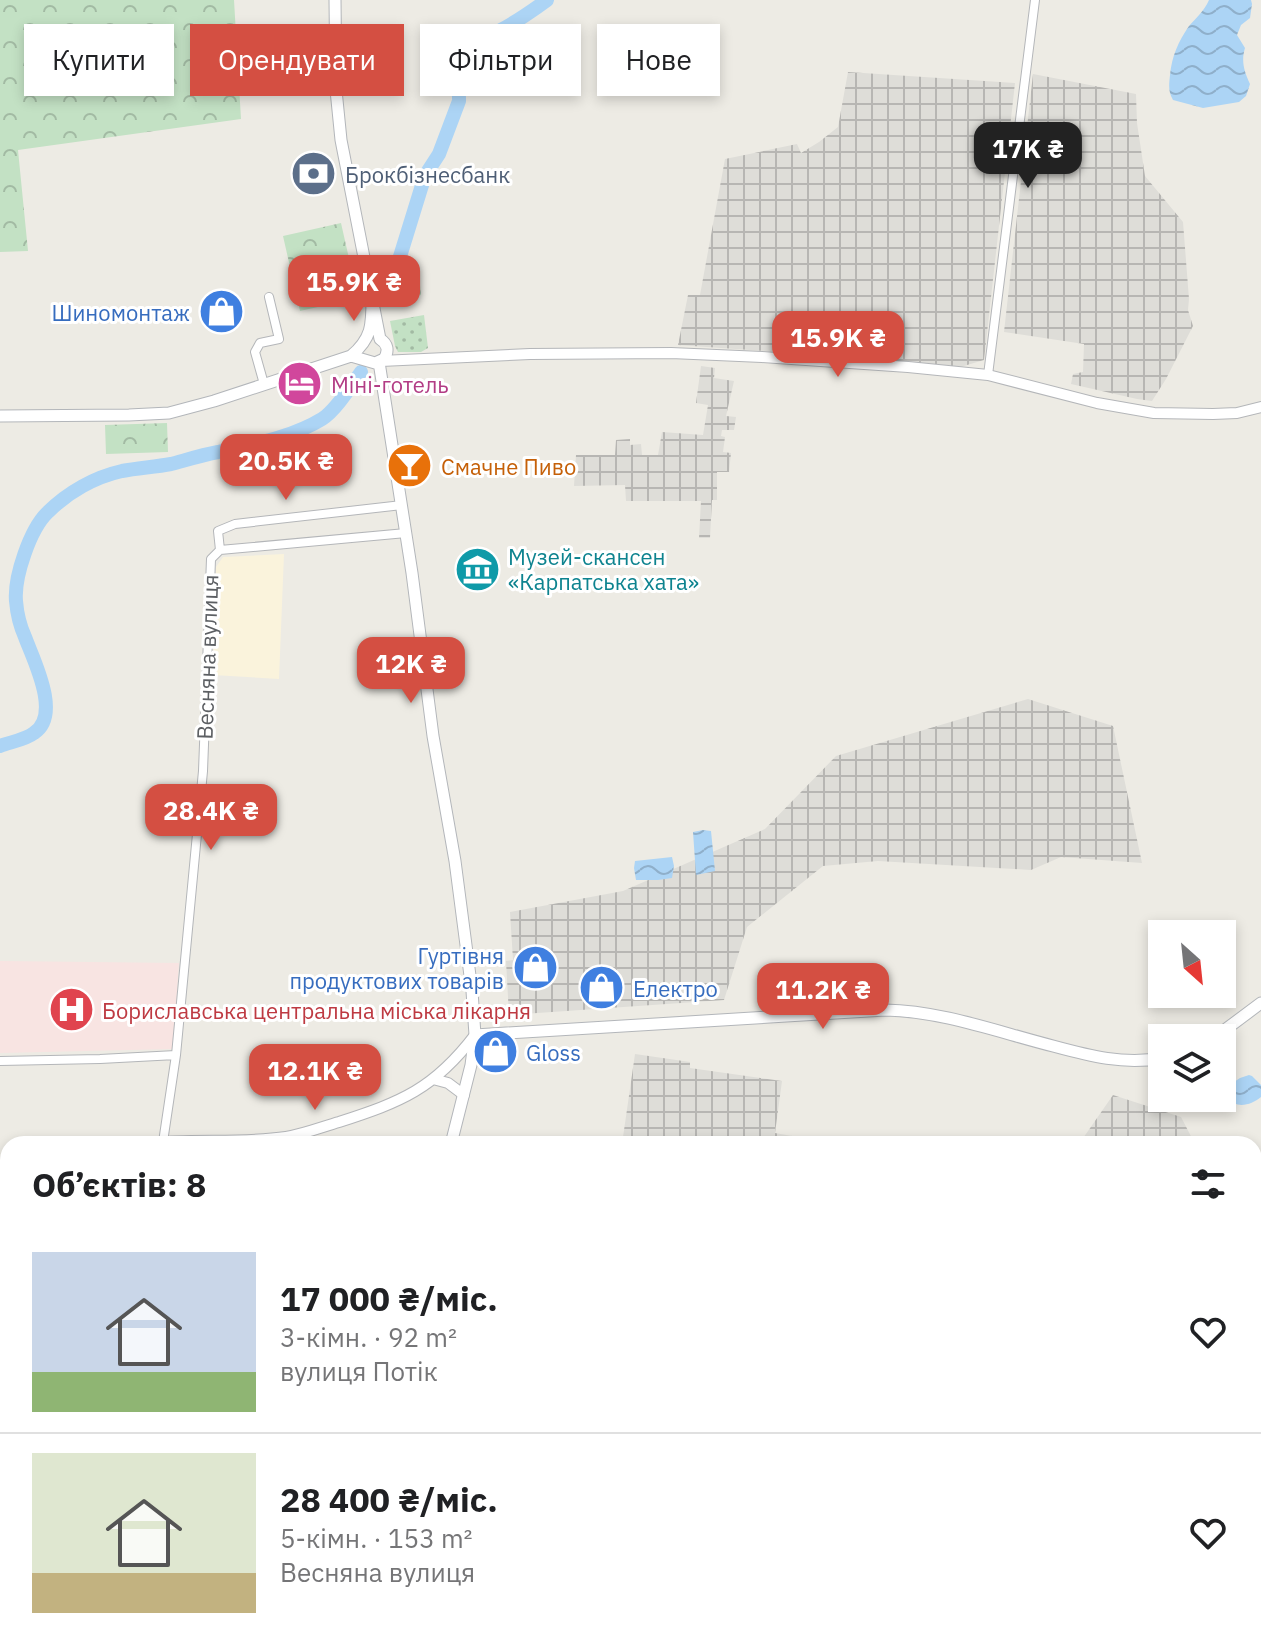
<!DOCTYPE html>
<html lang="uk">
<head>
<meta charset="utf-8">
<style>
  body { margin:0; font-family:"IBM Plex Sans",sans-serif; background:#f6f6f6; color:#202124; height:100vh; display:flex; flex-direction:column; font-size:30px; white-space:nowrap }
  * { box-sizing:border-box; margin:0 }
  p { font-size:26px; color:#757577 }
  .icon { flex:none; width:44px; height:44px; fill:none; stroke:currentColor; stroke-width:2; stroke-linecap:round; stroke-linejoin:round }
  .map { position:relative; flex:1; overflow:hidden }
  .panel { position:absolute; left:0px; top:1136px; width:1262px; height:514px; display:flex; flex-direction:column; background:#fff; border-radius:24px 24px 0 0; box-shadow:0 4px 12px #0003 }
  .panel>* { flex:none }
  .hud { position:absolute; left:24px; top:24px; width:800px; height:72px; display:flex; gap:16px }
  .needle { width:52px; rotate:153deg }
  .controls { position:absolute; left:1148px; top:920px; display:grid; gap:16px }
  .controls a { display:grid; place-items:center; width:88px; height:88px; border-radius:0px; background:#fff; box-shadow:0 4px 12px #0003; font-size:40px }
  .price { position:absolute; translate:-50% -68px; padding:0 18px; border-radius:16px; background:#d44f42; color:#fff; font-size:26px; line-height:52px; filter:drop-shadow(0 2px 4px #0008) }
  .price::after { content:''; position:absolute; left:50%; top:48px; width:24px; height:18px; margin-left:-12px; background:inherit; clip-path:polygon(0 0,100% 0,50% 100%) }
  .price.selected { background:#222; color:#fff }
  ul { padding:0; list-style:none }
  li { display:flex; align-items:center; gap:24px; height:200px; padding:0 32px }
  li+li { border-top:2px solid #e0e0e0 }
  li span { display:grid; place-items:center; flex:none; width:224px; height:160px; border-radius:0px; color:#555 }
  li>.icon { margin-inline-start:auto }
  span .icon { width:96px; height:96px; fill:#fffc; stroke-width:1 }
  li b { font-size:34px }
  h2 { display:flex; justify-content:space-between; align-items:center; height:96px; padding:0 32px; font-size:34px }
  .pill { padding:0 28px; border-radius:0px; background:#fff; box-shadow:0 4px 12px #0003; font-size:28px; line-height:72px }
  .pill.selected { background:#d44f42; color:#fff }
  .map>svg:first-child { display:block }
  .commercial { fill:#faf3dc }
  .industrial { fill:url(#industrial-grid) }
  .education { fill:#dcdad2 }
  .medical { fill:#f8e4e2 }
  .grass { fill:url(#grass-dots) }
  .forest { fill:url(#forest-firs) }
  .park { fill:url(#park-crowns) }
  .water { fill:url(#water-waves) }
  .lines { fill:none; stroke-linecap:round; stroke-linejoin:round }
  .river { stroke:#acd4f5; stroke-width:14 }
  .minor-casing { stroke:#b4b6b9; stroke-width:10 }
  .tertiary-casing { stroke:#b4b6b9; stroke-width:12 }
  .secondary-casing { stroke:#b3b6ba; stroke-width:13 }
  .minor { stroke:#fff; stroke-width:8 }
  .tertiary { stroke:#fff; stroke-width:10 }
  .secondary { stroke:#fff; stroke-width:11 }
  .labels { text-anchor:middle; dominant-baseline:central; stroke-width:6; stroke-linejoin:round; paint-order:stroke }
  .service-label { font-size:22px; fill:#4e5e75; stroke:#fff; text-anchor:start }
  .shop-label { font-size:22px; fill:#366cbe; stroke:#fff; text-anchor:end }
  .hotel-label { font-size:22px; fill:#b23c85; stroke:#fff; text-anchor:start }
  .food-label { font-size:22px; fill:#c56008; stroke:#fff; text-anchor:start }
  .culture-label { font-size:22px; fill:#0d838f; stroke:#fff; text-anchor:start }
  .street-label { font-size:22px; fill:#5c5f63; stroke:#fff }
  .health-label { font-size:22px; fill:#be3a42; stroke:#fff; text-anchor:start }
</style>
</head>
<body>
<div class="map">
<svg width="1261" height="1649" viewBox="0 0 1261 1649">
  <defs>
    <pattern id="industrial-grid" width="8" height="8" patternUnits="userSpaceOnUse" patternTransform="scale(2)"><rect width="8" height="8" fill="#deddd8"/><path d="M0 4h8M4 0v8" fill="none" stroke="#b7b6b3"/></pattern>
    <pattern id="grass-dots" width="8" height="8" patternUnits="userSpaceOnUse" patternTransform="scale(2)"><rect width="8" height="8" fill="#c3e1c4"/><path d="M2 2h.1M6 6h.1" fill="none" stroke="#a2baa3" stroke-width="1.8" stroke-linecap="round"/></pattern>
    <pattern id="forest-firs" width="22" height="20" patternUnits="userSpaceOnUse" patternTransform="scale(2)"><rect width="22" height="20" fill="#c3e1c4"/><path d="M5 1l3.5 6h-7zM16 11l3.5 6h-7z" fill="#a2baa3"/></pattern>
    <pattern id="park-crowns" width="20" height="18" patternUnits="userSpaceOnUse" patternTransform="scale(2)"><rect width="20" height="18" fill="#c3e1c4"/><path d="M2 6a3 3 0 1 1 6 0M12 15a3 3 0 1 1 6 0" fill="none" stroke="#a2baa3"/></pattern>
    <pattern id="water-waves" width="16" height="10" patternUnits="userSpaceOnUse" patternTransform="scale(2)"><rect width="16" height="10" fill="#acd4f5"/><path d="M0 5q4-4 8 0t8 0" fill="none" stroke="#8fafca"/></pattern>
  </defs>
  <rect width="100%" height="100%" fill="#edebe4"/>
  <path class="commercial" d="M284,554l-5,125 -66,-4 3,-108 7,-10z"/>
  <path class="industrial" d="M848,72l167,11 -31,277 -27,8 -177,-16 -102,-7 10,-50h12l25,-136 72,-15 4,9 18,-11 19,-15z
    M1033,74l103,20 1,29 8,53 38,46 6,77 -1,11 5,16 -27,53 -14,22 -15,-2 -66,-15 2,-10 10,-2 1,-28 -80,-12z
    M701,366l14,2 -1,10 20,3 -8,35 10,1 -2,13h-12l-1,6 4,1 -2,15 8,1 -2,19h-12v28h-5l-2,38h-11l2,-37h-75l-1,-16 -51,1 2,-31h39l1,-15 14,-1v6l11,-1 1,11h16l4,-23 41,3 5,-30 -12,-2z
    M1028,699l85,27 29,137 -81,-6 -30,13 -153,-9 -55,5 -76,61 -23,73 -215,15 -3,-54 7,-1 -3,-48 113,-21 142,-62 71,-73z
    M635,1054l55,8v6l92,13 -7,52 17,3 15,8h-185z
    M1113,1095l68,22 14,27h-116z"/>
  <path class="education" d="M321,1642h120l21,7h-143z"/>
  <path class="medical" d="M0,961l179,2 -6,86 -173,4z"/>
  <path class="grass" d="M384,271l36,14 1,10 -35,7 -6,-30z
    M424,315l4,33 -7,4h-23l-3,-6 -5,-25z"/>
  <path class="forest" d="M1261,1424v225h-16l-2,-7h11v-213z"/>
  <path class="park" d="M0,0h234l7,119 -223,31 10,101 -28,1z
    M341,223l17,75 -58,13 -17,-75z
    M167,423l1,29 -62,2 -1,-29z"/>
  <path class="water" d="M1209,0h42l1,4 -2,14 -9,7 -4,10 8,13c-4,13 -1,23 5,36l-4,12 -7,6 -36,6 -30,-8c-5,-9 -4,-15 -3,-25 2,-19 8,-33 19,-49 8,-9 15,-15 20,-26z
    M703,830l8,1 4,40 -19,4 -3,-43z
    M672,857l2,9 -2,12 -14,2h-22l-2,-12 1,-7z
    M1249,1075l3,1 9,9v12c-10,8 -23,12 -34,2l1,-13 12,-8z"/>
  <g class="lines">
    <path class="river" d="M398,263l25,-81 5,-11 11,-17 20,-53c1,-13 -8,-31 -2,-44 8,-14 29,-19 42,-26 17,-9 33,-20 48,-31
      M0,746c10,-4 25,-6 34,-13 28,-18 -1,-74 -9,-96 -5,-11 -8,-24 -9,-36 -2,-24 14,-72 32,-89 20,-20 47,-35 74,-41 16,-3 33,-4 49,-7 15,-4 31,-9 47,-12 35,-8 73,-14 104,-33 14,-9 29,-33 39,-47"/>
    <defs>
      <path id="minor" d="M988,375l47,-375
        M264,384l-9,-32 5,-9 19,-4 -10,-42
        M220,550l-2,-19 17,-7 167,-19
        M0,1061l100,-2 76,-4
        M163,1142l13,-87 27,-284 8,-212 9,-9 186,-17
        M457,1642l20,7"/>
      <path id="tertiary" d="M381,361l149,-7 141,-1 91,4 146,10 80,8 109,28 57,10 59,1 24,-1 24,-6
        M433,1079l15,4 16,12
        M163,1144v-2c41,-3 83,1 123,-5 18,-3 36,-10 53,-15 62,-20 95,-33 136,-87
        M0,1486l8,8
        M0,1551l8,-18"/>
      <path id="secondary" d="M335,0l1,90 5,50 39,199c8,5 9,12 4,20l-9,4 -24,-7
        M379,362l33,211 21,163 22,125 17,130 3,44 -4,30 -20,79
        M0,416l129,-1 40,-2 45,-12 137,-45c21,-18 21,-31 21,-57
        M475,1035l410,-25c57,1 113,22 168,36 37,10 71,19 109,12
        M1214,1038l47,-35
        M308,1649l2,-7"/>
    </defs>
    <use href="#minor" class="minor-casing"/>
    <use href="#tertiary" class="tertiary-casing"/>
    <use href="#secondary" class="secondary-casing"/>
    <use href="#minor" class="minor"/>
    <use href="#tertiary" class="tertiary"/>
    <use href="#secondary" class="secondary"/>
  </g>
  <defs>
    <symbol id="bank-disc" viewBox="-11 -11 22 22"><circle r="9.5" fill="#5c6f8a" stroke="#fff"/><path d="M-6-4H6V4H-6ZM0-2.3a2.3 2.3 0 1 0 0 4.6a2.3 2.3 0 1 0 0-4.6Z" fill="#fff"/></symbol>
    <symbol id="shop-disc" viewBox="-11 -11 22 22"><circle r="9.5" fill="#3f7fe0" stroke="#fff"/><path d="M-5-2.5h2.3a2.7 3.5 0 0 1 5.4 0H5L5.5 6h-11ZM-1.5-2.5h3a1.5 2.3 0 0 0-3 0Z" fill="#fff"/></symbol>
    <symbol id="hotel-disc" viewBox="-11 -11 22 22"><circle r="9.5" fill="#d1479c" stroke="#fff"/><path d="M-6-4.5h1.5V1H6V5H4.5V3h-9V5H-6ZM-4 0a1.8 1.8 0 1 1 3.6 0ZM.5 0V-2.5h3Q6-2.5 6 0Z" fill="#fff"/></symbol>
    <symbol id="bar-disc" viewBox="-11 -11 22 22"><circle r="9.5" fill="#e8710a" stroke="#fff"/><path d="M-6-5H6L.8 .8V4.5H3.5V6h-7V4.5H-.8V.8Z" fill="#fff"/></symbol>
    <symbol id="museum-disc" viewBox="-11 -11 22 22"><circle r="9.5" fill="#0f9aa8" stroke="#fff"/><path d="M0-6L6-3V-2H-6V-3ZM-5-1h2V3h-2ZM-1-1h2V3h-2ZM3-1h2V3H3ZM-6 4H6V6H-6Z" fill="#fff"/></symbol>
    <symbol id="hospital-disc" viewBox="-11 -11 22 22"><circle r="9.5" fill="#e0444e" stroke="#fff"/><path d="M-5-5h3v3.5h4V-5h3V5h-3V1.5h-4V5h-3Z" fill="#fff"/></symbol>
  </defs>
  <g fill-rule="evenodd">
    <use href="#bank-disc" x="288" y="148" width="51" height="51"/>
    <use href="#shop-disc" x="196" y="286" width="51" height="51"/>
    <use href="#hotel-disc" x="274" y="358" width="51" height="51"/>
    <use href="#bar-disc" x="384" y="440" width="51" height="51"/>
    <use href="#museum-disc" x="452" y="544" width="51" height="51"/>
    <use href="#shop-disc" x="510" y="942" width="51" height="51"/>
    <use href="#shop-disc" x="576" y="962" width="51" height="51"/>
    <use href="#hospital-disc" x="46" y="984" width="51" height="51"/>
    <use href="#shop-disc" x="470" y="1026" width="51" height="51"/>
  </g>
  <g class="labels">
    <g class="service-label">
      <text x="345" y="174">Брокбізнесбанк</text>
    </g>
    <g class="shop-label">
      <text x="190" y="312">Шиномонтаж</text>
      <text x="504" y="955">Гуртівня<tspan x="504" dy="25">продуктових товарів</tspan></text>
      <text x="633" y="988" text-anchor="start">Електро</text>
      <text x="526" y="1052" text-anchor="start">Gloss</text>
    </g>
    <g class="hotel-label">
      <text x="331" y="384">Міні-готель</text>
    </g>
    <g class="food-label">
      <text x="441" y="466">Смачне Пиво</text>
    </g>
    <g class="culture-label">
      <text x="508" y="556">Музей-скансен<tspan x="508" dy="25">«Карпатська хата»</tspan></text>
    </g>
    <g class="street-label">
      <text transform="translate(207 657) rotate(-88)">Весняна вулиця</text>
    </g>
    <g class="health-label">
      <text x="102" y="1010">Бориславська центральна міська лікарня</text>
    </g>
  </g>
</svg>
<div class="controls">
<a><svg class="needle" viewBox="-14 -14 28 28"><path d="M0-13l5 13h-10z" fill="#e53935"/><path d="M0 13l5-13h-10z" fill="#757577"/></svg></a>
<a><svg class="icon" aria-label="layers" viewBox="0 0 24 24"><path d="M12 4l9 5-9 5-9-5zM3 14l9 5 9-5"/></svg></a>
</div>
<b class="price selected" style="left:1028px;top:190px">17K ₴</b>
<b class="price" style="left:354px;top:323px">15.9K ₴</b>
<b class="price" style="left:838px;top:379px">15.9K ₴</b>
<b class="price" style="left:286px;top:502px">20.5K ₴</b>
<b class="price" style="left:411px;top:705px">12K ₴</b>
<b class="price" style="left:211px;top:852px">28.4K ₴</b>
<b class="price" style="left:823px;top:1031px">11.2K ₴</b>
<b class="price" style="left:315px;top:1112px">12.1K ₴</b>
<div class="hud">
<a class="pill">Купити</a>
<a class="pill selected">Орендувати</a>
<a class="pill">Фільтри</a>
<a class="pill">Нове</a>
</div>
<section class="panel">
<h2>Об’єктів: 8<svg class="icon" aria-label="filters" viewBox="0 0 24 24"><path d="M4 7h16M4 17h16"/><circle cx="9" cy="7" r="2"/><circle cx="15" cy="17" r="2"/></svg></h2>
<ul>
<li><span style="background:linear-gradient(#c9d6e8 75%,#8fb573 0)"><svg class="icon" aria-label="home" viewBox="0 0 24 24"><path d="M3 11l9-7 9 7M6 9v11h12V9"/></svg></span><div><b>17 000 ₴/міс.</b><p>3-кімн. · 92 m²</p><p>вулиця Потік</p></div><svg class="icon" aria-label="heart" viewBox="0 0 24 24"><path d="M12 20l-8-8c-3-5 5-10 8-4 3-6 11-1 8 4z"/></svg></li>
<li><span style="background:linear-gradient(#dfe7d0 75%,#c2b280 0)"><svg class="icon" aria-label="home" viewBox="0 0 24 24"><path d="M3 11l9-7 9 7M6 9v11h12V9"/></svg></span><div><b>28 400 ₴/міс.</b><p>5-кімн. · 153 m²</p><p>Весняна вулиця</p></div><svg class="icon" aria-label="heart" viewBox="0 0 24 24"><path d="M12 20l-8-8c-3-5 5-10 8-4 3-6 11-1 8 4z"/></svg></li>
</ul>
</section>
</div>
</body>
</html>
